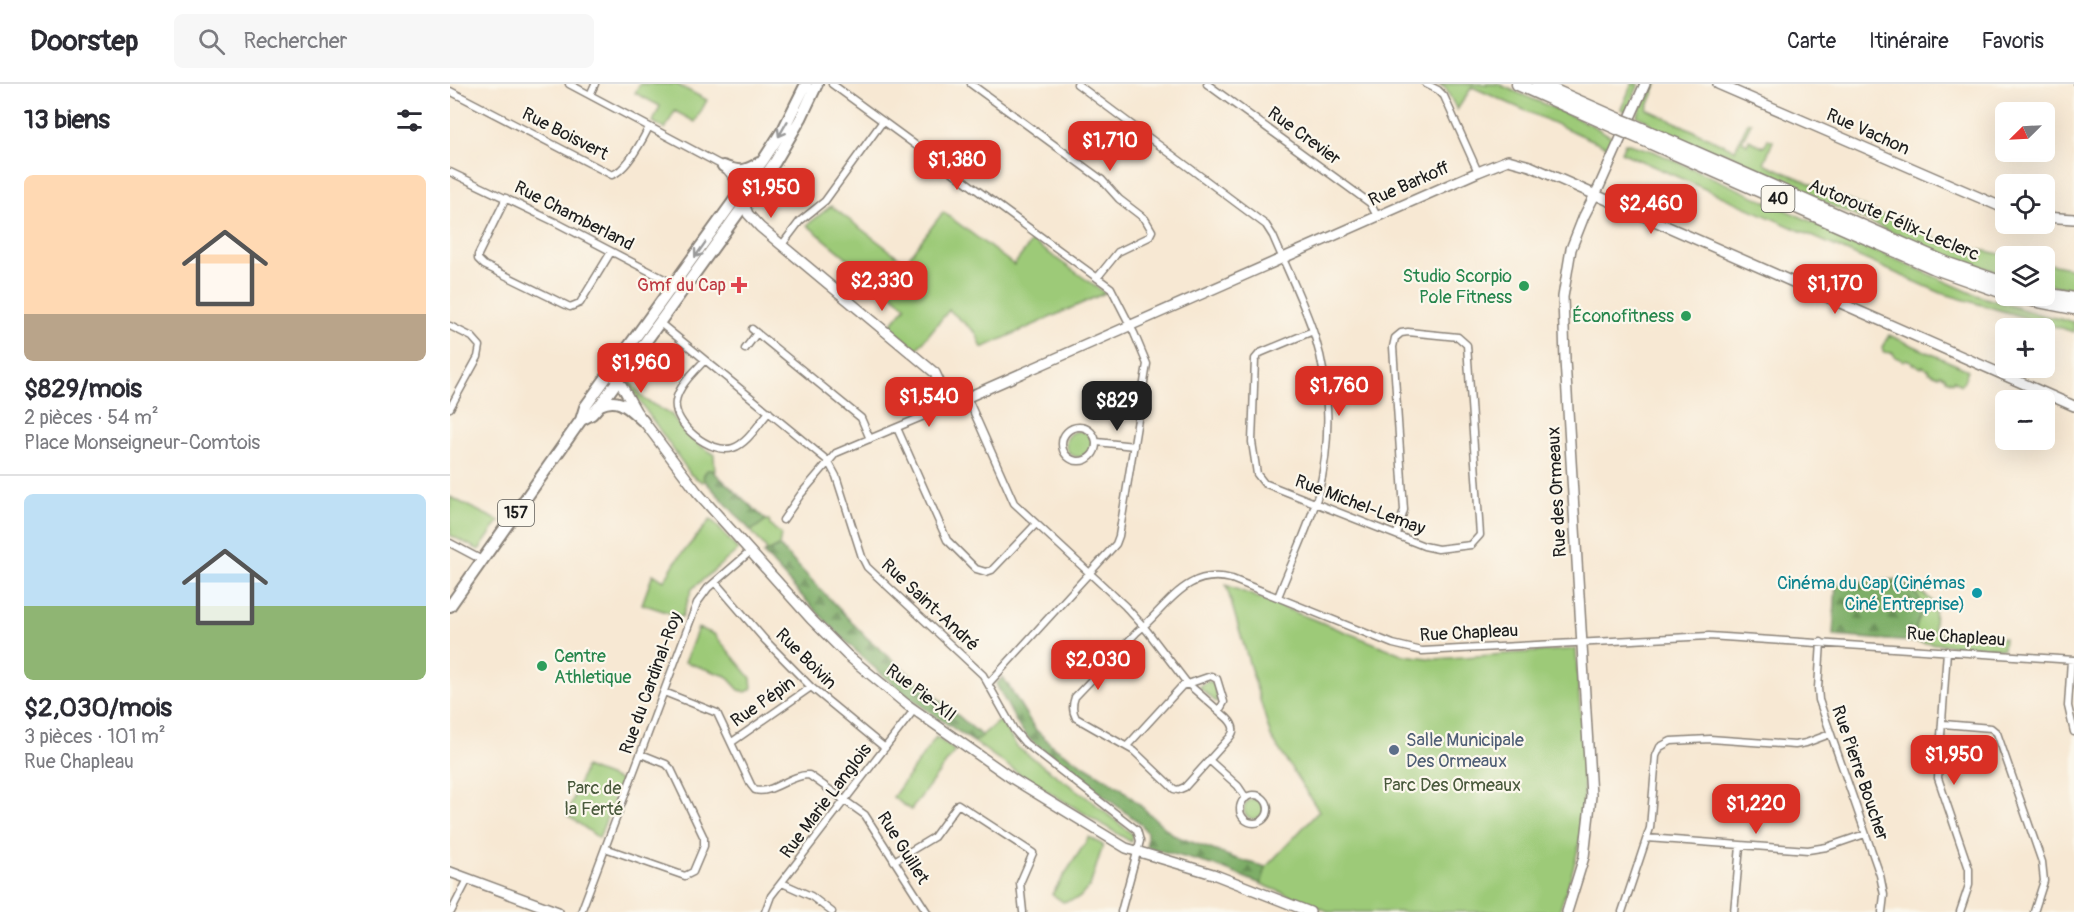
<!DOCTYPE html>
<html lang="fr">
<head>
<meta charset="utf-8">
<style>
  body { margin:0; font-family:Pangolin,sans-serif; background:#f7f7f7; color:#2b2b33; height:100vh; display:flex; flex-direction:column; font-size:22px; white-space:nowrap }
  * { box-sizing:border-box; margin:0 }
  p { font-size:20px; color:#7c7c81 }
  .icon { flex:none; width:33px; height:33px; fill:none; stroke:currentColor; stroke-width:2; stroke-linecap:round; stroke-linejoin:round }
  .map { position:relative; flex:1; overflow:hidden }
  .drawer { display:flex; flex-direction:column; background:#fff; width:450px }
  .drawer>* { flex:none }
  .needle { width:39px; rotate:246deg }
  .fabs { position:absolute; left:1545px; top:18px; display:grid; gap:12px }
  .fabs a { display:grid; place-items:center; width:60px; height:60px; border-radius:9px; background:#fff; box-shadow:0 6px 24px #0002; font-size:30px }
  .price { position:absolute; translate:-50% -51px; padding:0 14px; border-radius:12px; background:#d93025; color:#fff; font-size:20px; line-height:39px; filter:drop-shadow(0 2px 3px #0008) }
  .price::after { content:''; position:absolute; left:50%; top:36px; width:18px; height:14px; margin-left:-9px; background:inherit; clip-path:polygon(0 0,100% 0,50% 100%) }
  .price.active { background:#222; color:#fff }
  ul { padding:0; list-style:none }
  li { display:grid; align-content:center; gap:12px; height:318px; padding:0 24px }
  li+li { border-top:2px solid #e1e1e2 }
  li span { display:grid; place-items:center; height:186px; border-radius:9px; color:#555 }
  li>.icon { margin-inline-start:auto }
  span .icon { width:108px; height:108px; fill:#fffc; stroke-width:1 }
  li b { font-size:26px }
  h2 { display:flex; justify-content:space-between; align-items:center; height:72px; padding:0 24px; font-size:26px }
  header { display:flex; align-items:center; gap:36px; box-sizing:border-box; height:84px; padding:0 30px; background:#fff; border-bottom:2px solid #e1e1e2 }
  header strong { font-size:28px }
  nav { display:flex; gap:33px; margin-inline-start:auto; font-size:21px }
  .search { width:420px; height:54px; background:#f7f7f7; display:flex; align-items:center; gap:15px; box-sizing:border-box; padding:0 21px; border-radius:9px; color:#7c7c81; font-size:22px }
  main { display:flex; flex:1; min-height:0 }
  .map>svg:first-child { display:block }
  .green { fill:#9dca78; stroke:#5c734a; stroke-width:1.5 }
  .forest { fill:url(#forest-firs); stroke:#4d6542; stroke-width:1.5 }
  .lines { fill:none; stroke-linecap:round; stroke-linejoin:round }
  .street-casing { stroke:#8a8278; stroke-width:9 }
  .secondary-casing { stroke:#8a8278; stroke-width:12 }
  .primary-casing { stroke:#8a8278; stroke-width:14 }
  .highway-casing { stroke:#8a8278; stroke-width:15 }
  .street { stroke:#fff; stroke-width:6 }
  .secondary { stroke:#fff; stroke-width:9 }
  .primary { stroke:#fff; stroke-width:10 }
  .highway { stroke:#fff; stroke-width:12 }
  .rail { stroke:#1c1c1c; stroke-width:1.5; stroke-dasharray:9 4.5; stroke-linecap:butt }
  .highway-bridge-casing { stroke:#8a8278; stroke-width:15; stroke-linecap:butt }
  .highway-bridge { stroke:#fff; stroke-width:12 }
  .oneway { stroke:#999 }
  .health-dot { fill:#e0444e; stroke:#fbf7ec; stroke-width:2 }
  .leisure-dot { fill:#2e9e5b; stroke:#fbf7ec; stroke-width:2 }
  .culture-dot { fill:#0f9aa8; stroke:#fbf7ec; stroke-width:2 }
  .service-dot { fill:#5c6f8a; stroke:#fbf7ec; stroke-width:2 }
  .labels { text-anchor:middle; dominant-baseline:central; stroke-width:4.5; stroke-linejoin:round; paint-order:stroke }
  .shield { fill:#fbf7ec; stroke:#5f5e5a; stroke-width:1.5 }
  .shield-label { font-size:16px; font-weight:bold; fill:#1c1c1c }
  .street-label { font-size:18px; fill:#1c1c1c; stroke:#fbf7ec }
  .leisure-label { font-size:18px; fill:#27864d; stroke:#fbf7ec; text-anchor:end }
  .health-label { font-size:18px; fill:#be3a42; stroke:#fbf7ec; text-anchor:end }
  .culture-label { font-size:18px; fill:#0d838f; stroke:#fbf7ec; text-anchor:end }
  .service-label { font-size:18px; fill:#4e5e75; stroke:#fbf7ec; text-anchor:start }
  .park-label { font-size:18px; fill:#49593c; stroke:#fbf7ec }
</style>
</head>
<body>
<header>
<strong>Doorstep</strong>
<div class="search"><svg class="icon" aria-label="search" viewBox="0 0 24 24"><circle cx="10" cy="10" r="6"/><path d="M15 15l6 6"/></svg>Rechercher</div>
<nav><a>Carte</a><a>Itinéraire</a><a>Favoris</a></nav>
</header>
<main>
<section class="drawer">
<h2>13 biens<svg class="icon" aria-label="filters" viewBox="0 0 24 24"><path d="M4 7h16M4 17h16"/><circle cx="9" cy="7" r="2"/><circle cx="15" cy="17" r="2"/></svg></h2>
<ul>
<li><span style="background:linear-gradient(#ffd9b3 75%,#b9a48a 0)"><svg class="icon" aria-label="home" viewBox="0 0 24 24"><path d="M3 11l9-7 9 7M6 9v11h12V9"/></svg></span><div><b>$829/mois</b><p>2 pièces · 54 m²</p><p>Place Monseigneur-Comtois</p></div></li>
<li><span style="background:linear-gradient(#bfe0f5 60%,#8fb573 0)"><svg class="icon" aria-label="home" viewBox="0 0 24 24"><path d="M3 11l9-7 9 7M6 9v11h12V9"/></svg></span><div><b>$2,030/mois</b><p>3 pièces · 101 m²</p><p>Rue Chapleau</p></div></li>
</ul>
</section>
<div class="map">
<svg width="1624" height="828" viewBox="0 0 1624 828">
  <defs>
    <pattern id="forest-firs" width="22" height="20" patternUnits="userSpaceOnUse" patternTransform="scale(1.5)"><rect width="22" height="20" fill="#7eae68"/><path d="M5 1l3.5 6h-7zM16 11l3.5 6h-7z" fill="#668d55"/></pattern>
  </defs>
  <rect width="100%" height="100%" fill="#fbf7ec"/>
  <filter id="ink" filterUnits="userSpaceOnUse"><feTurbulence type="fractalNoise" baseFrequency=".0167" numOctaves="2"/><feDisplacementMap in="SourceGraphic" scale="12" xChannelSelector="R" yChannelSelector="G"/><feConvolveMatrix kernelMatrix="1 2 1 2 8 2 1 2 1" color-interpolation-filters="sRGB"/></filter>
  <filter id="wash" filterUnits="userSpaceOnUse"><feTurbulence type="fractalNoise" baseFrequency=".008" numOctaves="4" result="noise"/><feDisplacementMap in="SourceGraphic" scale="24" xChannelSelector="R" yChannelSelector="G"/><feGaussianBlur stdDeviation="1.35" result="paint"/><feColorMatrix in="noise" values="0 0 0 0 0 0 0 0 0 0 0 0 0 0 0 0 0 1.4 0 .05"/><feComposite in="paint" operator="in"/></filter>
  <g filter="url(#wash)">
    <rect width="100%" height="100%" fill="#f7e8d3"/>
    <path class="green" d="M190,0h36l31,16 -12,22 -20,-11 -10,18 -12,-7 7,-16 -25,-13z
      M989,0h59l92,40 24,14 -4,10 -138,-61 -15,23 -11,-21z
      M1182,0h7l-12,28 -6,-3z
      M1201,0h6l-10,25 88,41 13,-28 3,1 -9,18 5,3 2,-4 15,7 4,-8 5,2 -9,22 181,80 65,13h-4l-1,18 -66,-21 -168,-74 -3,-5 -39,-20 -11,-3 3,6 -65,-29 -9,-7 -10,-5z
      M1175,59l28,8 323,144 61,19 37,8v10l-133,-39 -320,-141z
      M381,122l74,56 38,-50 71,53 18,-24 73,52 -123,55 -6,-15 -27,-23 -32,39 -28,-22 17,-21 -99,-81z
      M1595,179l29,6v20l-29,-5z
      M1439,251l79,35 -4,11 -4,4 -6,-5 -1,2 -7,-3 -1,-3 -5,-2 -1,2 -10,-4 -1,-3 -6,-3 -1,2 -6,-4 -1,1 -2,-1 -1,-3 -6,-2 -1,2 -9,-4 -2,-4 -10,-1 -1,-5z
      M178,295l17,21 27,15 7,11 20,19 15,9 1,19 -4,-3 -7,3 1,8 -3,1 -11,-7 -58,-83z
      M616 360a13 13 0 1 1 26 0a13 13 0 1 1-26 0Z
      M0,413l49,24 -20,29 -29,-15z
      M261,435l27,31 -46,39 -10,28 -40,-13 11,-30 11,7 12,-20z
      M316,436h3l1,5 11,9 -2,12 -15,8 3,-4 -16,-19z
      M776,501l178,70 32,4 140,-10c3,58 11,117 6,175 -3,30 -13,59 -23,88h-229l-69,-28 5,-17 53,-56 -48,-74z
      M1462,504c25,13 23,13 22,41l5,5 65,4 -1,11 -89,-7 2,-16 4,-9z
      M248,544l16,6 37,44 1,11 -6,3 -7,-2 -13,-14 -41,-14z
      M758,597l7,3 3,18 -3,-1 -15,-13 1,-3z
      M550,636l17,27 72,52 43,35 -1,8 -110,-67 -47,-33z
      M486,653l19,14 -44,59 -18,-13z
      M135,683l36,14 -22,57 -32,-23z
      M794 725a10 10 0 1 1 20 0a10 10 0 1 1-20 0Z
      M639,753l14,8 -13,41 -11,12 -16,4 -11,-8z"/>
    <path class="forest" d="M257,386h5l3,3 51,47 -15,11 -46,-50 -2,-4z
      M329,462l87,91 116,99 -8,6c-26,-17 -52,-34 -76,-54 -49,-40 -92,-86 -134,-134z
      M1440,496l9,1 13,7v2c15,15 9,19 4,37 -1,5 -1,10 -2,15l-81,-6 3,-53z
      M553,593l32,52 19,18 67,41 52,47 64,24 29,8 -5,17 -45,-18 -69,-19v-14l-6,-9 -110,-83 -12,-14 -23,-43z"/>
  </g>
  <g filter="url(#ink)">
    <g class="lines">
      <defs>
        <path id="street" d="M119,0l154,82 9,11 8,15
          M382,0l279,204 23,45 13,31 -28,172 -3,8 -127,139
          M521,0l131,96 17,19 26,20 7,12 -3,6 -31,15 -21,26
          M627,0l189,141 7,11c14,33 31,67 42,101 16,50 16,107 3,158 -10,35 -27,68 -40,102
          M757,0l163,119 7,13
          M976,0l12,6 6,6 34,76
          M0,7l162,84c15,-5 30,-34 37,-48
          M140,11l5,-11
          M0,88l105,50 113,59 14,11
          M56,114l-28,57v4l6,6 86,42 10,-4 31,-51
          M331,162l19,-25 25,-20 58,-80
          M210,239l168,138 8,15 26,81 5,10 116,108 31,55 11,13 112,87 3,11 -19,71
          M0,242l22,11 8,9 -2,11 -28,51
          M302,245l109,89 9,21
          M863,247l-53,22 -5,6 -3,83 5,32 7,9 160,63 14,3 33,-4 9,-10 -13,-190 -9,-8 -50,-5 -7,1 -6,5 -2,9 11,163 -7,24
          M295,265l12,-16
          M255,276c-10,11 -27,26 -29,41 -4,23 35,54 57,47 15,-5 26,-25 36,-36
          M517,313l47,106 111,103c8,9 16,17 23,26l39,51 40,35c6,6 9,12 3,19l-45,50 -7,3 -4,-1 -40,-38 -58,-33c-4,-7 -4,-13 -1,-21l62,-65c31,-25 48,-65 95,-53l161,65 29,7 287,-15 365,24
          M612 360a17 17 0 1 1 34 0a17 17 0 1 1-34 0Z
          M447,344l50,112 29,29 10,3 6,-2 44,-46
          M647,358l37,4
          M333,436l18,-26 35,-41 114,-48
          M0,459l32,17
          M265,498l50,58 46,47 74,61
          M1371,558l-3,46 1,12 61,175 4,20 -2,17
          M1497,567l-9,127 31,91v16l-9,27
          M1621,576l-3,46 6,26
          M214,608l53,21 34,72 4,5c16,5 36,-16 54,-15l56,40 62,97
          M1493,640l48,4 6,5 45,129 2,19 -10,31
          M282,658l79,-55
          M677,662l55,-60 29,-10 6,3 7,23 -5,9
          M759,676l29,26 8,12
          M790 725a14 14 0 1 1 28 0a14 14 0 1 1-28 0Z
          M1197,754l161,12 19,-3 38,-13
          M155,764l80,28 8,-4 11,-26v-8l-33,-69 -5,-5 -25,-10
          M444,777l40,-24 24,-33 75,49 -13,30 3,29
          M332,799l29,13 21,16
          M1,828l17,-33
          M131,828l116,-309 11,-15 43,-37
          M315,828l6,-16 143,-186
          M1172,828l28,-84 6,-72 4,-9 11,-6 39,-2 85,6 11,-2 24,-9
          M1284,828l6,-66"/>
        <path id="secondary" d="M1268,0l288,125
          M290,109l8,21 12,13 175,146 15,32 528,-233 30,-12 22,6 544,240
          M1594,133l30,2
          M165,294l7,8 14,25 61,81 114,127 36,36 59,49 107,75 113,69 87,26 97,38
          M0,788l108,40
          M1117,828l17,-55 7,-61 -26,-436 -2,-63 8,-48 13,-33 15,-29 46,-103"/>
        <path id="primary" d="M273,82c15,6 22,6 36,-3
          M150,321c20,-9 29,4 43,16
          M131,336l11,-6 8,-9 175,-243 26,-44 16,-34
          M0,522l131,-186 4,-13 179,-248 20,-31 22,-44"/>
        <path id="highway" d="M1068,0l99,44
          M1089,0l81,36
          M1185,42l313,138 58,20
          M1181,50l304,134 71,25
          M1594,210l30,5
          M1563,212l61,12"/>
      </defs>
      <use href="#street" class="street-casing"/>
      <use href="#secondary" class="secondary-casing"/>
      <use href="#primary" class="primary-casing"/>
      <use href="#highway" class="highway-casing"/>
      <use href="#street" class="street"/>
      <use href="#secondary" class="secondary"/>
      <use href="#primary" class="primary"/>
      <use href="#highway" class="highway"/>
      <path class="rail" d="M1623,0h1"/>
      <defs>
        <path id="highway-bridge" d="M1170,36l15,6
          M1167,44l14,6"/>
      </defs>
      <use href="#highway-bridge" class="highway-bridge-casing"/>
      <use href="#highway-bridge" class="highway-bridge"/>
    </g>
    <defs><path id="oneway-shaft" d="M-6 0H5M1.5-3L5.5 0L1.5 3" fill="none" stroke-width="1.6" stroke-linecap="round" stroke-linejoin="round" transform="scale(1.5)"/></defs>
    <g class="oneway">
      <use href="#oneway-shaft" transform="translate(333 45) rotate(120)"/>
      <use href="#oneway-shaft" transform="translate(250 166) rotate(125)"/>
    </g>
  </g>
  <path class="health-dot" d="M286 192h6v6h6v6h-6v6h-6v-6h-6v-6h6z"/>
  <g class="leisure-dot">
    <circle cx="1074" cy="202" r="6"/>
    <circle cx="1236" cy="232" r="6"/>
    <circle cx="92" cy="582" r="6"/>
  </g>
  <circle class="culture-dot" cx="1527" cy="509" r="6"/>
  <circle class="service-dot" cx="944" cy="666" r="6"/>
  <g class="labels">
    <g class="shield">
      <rect x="1311.5" y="102" width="33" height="26" rx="4.5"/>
      <rect x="48" y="416" width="36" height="26" rx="4.5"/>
    </g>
    <g class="shield-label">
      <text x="1328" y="115">40</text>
      <text x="66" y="429">157</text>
    </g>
    <g class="street-label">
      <text transform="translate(1418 48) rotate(24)">Rue Vachon</text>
      <text transform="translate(115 50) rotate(27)">Rue Boisvert</text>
      <text transform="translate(854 52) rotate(36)">Rue Crevier</text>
      <text transform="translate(959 100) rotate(-24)">Rue Barkoff</text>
      <text transform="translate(124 132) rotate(27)">Rue Chamberland</text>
      <text transform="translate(1444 136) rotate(23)">Autoroute Félix-Leclerc</text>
      <text transform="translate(1107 408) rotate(-93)">Rue des Ormeaux</text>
      <text transform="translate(910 421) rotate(21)">Rue Michel-Lemay</text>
      <text transform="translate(480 521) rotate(43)">Rue Saint-André</text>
      <text transform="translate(1019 549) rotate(-3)">Rue Chapleau</text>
      <text transform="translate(1506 553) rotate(4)">Rue Chapleau</text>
      <text transform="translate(356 575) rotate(45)">Rue Boivin</text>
      <text transform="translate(201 599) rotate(-70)">Rue du Cardinal-Roy</text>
      <text transform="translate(471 609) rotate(37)">Rue Pie-XII</text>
      <text transform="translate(313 618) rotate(-35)">Rue Pépin</text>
      <text transform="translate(1410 689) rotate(71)">Rue Pierre Boucher</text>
      <text transform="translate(376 717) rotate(-53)">Rue Marie Langlois</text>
      <text transform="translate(453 764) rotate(58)">Rue Guillet</text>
    </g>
    <g class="leisure-label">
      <text x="1062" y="192">Studio Scorpio<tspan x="1062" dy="21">Pole Fitness</tspan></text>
      <text x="1224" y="232">Éconofitness</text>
      <text x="104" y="572" text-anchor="start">Centre<tspan x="104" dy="21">Athletique</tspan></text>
    </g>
    <g class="health-label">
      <text x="276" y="201">Gmf du Cap</text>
    </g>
    <g class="culture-label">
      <text x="1515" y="499">Cinéma du Cap (Cinémas<tspan x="1515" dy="21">Ciné Entreprise)</tspan></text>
    </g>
    <g class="service-label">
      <text x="956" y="656">Salle Municipale<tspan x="956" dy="21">Des Ormeaux</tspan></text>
    </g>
    <g class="park-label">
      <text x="1002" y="701">Parc Des Ormeaux</text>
      <text x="144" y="704">Parc de<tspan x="144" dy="21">la Ferté</tspan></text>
    </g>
  </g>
</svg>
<div class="fabs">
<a><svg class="needle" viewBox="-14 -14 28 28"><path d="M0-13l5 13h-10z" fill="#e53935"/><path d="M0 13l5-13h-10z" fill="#7c7c81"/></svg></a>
<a><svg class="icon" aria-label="locate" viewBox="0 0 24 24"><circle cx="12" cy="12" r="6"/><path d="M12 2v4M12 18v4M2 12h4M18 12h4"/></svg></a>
<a><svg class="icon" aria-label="layers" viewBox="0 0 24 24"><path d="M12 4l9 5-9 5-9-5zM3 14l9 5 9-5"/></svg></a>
<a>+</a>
<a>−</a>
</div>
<b class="price" style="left:660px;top:88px">$1,710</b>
<b class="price" style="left:507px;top:107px">$1,380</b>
<b class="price" style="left:321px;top:135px">$1,950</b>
<b class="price" style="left:1201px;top:151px">$2,460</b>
<b class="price" style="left:432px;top:228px">$2,330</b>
<b class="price" style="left:1385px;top:231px">$1,170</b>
<b class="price" style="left:191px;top:310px">$1,960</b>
<b class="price" style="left:889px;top:333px">$1,760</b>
<b class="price" style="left:479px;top:344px">$1,540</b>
<b class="price active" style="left:667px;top:348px">$829</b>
<b class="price" style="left:648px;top:607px">$2,030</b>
<b class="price" style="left:1504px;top:702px">$1,950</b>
<b class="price" style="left:1306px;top:751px">$1,220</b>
</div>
</main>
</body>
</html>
